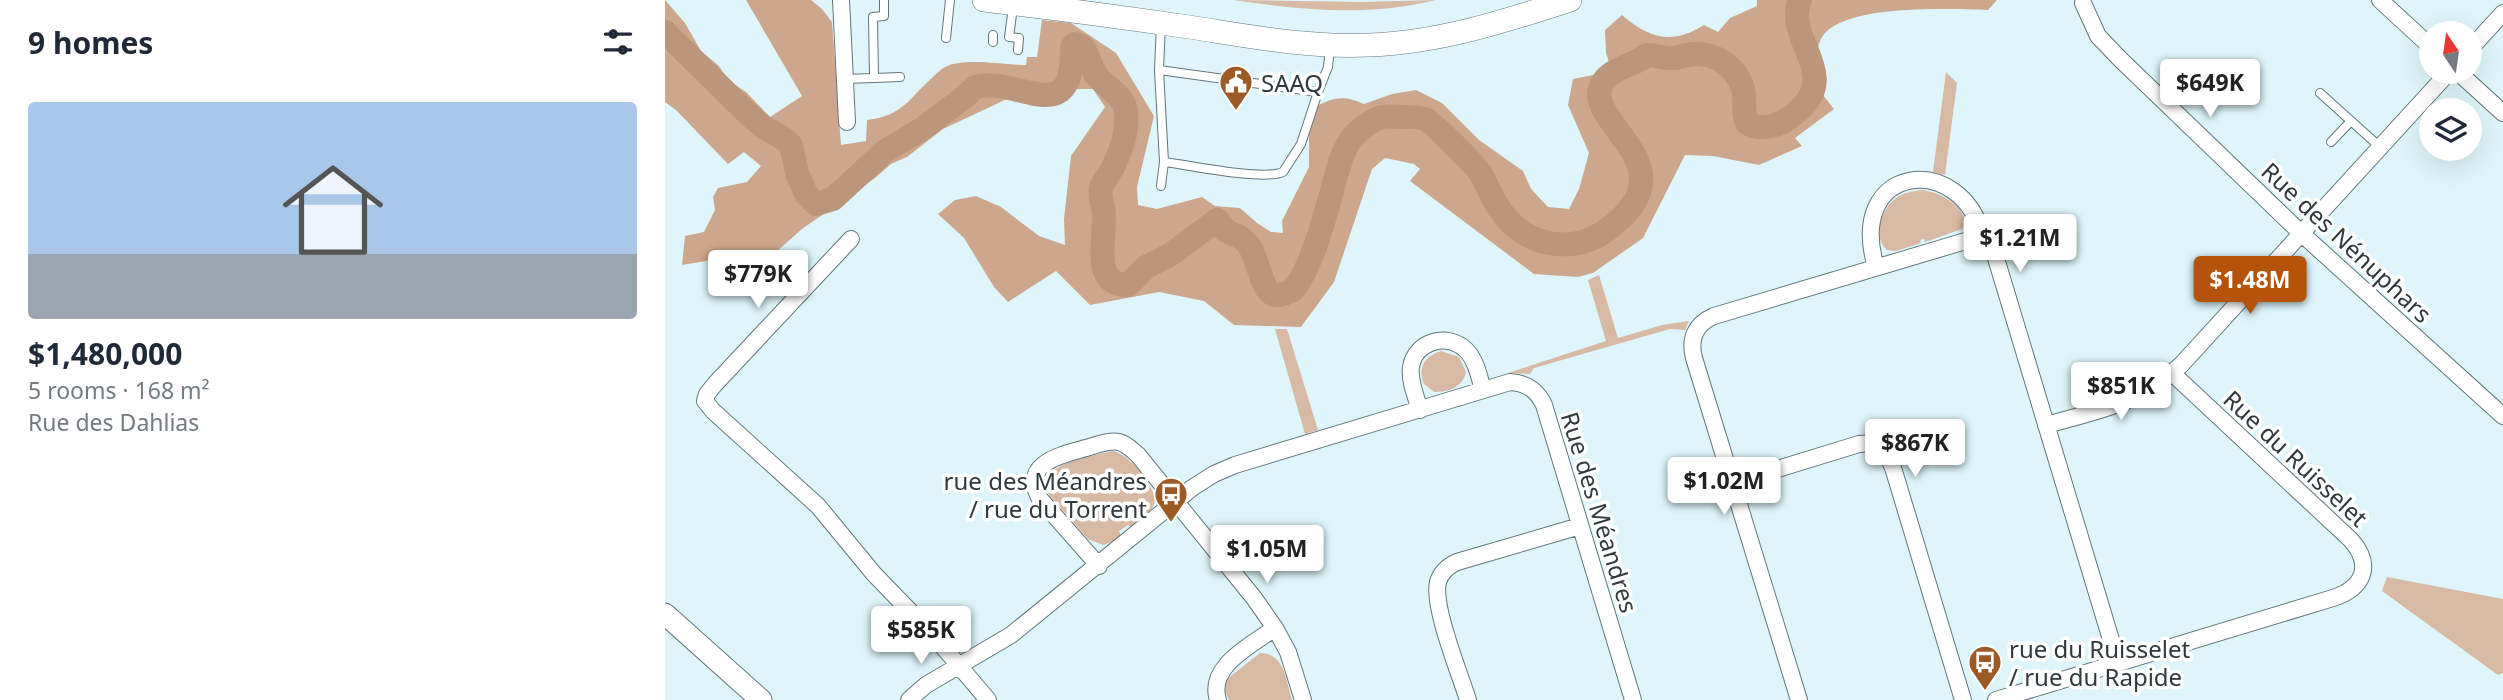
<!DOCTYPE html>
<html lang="en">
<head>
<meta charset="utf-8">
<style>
  body { margin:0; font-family:"Noto Sans",sans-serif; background:#f6f6f7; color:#1f2937; height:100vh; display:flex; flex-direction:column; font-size:26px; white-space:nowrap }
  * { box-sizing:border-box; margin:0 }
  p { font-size:23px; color:#747a83 }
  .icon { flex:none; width:38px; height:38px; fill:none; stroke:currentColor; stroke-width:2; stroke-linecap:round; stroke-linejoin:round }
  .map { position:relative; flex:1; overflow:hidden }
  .panel { display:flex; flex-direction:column; background:#fff; width:665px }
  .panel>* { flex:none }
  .needle { width:46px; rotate:347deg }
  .fabs { position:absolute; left:1754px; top:21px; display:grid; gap:14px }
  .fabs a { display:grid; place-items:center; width:63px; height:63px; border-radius:50%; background:#fff; box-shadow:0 7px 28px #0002; font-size:35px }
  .price { position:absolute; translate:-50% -60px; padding:0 16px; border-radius:7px; background:#fff; color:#222; font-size:23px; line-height:46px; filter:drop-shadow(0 2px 4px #0008) }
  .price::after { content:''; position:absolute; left:50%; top:42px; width:21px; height:16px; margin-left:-10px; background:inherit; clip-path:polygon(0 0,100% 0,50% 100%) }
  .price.selected { background:#b45309; color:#fff }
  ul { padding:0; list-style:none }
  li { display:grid; align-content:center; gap:14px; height:371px; padding:0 28px }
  li span { display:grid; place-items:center; height:217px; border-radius:7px; color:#555 }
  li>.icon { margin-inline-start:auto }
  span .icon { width:126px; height:126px; fill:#fffc; stroke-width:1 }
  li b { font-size:30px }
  h2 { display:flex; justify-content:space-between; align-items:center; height:84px; padding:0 28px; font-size:30px }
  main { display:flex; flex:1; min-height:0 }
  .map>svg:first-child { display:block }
  .green { fill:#d7b9a4 }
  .forest { fill:#cca78d }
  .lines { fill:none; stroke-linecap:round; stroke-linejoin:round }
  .river { stroke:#bb967c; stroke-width:24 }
  .service-casing { stroke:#61767a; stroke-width:10 }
  .minor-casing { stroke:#61767a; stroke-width:18 }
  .tertiary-casing { stroke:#61767a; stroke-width:23 }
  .secondary-casing { stroke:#61767a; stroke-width:24 }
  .service { stroke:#fff; stroke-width:8 }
  .minor { stroke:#fff; stroke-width:16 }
  .tertiary { stroke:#fff; stroke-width:21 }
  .secondary { stroke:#fff; stroke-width:23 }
  .labels { text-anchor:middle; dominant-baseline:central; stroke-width:7; stroke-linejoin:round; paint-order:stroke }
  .poi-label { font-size:24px; fill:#30393b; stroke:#fff; text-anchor:start }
  .street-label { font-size:24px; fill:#30393b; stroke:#fff }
</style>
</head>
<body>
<main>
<section class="panel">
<h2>9 homes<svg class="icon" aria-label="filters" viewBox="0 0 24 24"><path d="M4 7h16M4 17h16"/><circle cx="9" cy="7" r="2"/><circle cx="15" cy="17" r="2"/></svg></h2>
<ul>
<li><span style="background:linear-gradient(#a9c7e8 70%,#9aa5b1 0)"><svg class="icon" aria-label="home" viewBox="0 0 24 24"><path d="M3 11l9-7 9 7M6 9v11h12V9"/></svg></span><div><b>$1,480,000</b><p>5 rooms · 168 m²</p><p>Rue des Dahlias</p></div></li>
</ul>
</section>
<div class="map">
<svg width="1838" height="700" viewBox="0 0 1838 700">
  <rect width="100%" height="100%" fill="#def6fb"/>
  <path class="green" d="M568,0l128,2 75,-2c-68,17 -135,10 -203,0z
    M1281,72l11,11 -12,92 -12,-3z
    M1257,190c17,2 43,15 43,34l-3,5 -37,13 -1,-3 -4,1 1,3 -25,8 -9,-1c-15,-13 -6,-40 8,-51 7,-6 18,-8 27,-9z
    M934,275l19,63 44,-13 27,-4 -4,9 -15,-1 -136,39 -4,6 -22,-1 98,-32 -18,-61z
    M610,329h12l31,101 -13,4z
    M776,351l18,6 7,15c-3,15 -17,20 -32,20l-10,-8c-7,-17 1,-28 17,-33z
    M448,451c15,2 46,38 41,53 -3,10 -16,17 -23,23l-3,-2 -9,6 2,4 -9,7 -9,3 -15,-6 -38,-43c-22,-31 43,-40 63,-45z
    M1722,577l116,22v74l-5,2 -116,-84z
    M595,653c25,0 26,28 32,47h-63l-4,-9 2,-12z"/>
  <path class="forest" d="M0,0l20,23 16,28 18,15 9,14 18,12 24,25 32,-21 -56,-96h65l11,9 10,13 9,123 25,-4 1,-21c37,-5 40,-20 66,-43 3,-3 8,-8 12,-10 20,-10 58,-2 81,-2l1,-8h10l5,-37 29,3 45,30 38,63 -17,71 1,18 19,4 45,-12 13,9 25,2 17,15 14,9 12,1 -1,-12 27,-54v-42l6,-18c19,-10 29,-12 49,-3l28,-10 24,-4 26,13 37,37 44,31 8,18 17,18 21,2 10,-20 10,-36 -21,-48 5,-26 39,-8 -6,-18 -1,-23 17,-15c28,24 50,30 82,10l14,7 12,-14 27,-12v-6h240l-9,10c-39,-1 -135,-6 -163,23 -11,12 -9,37 -10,52l19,24 -39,29 7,8 -43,19 -46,-9 -28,-1 -42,83 -50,35 -15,4 -44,-3 -124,-93 10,-12 -6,-5 -29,-6 -13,11 -38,113 -33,45 -67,-2 -30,-24 -45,-9 -69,13 -34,-34 -48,31 -14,-15 -30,-49 -26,-24 17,-14 21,-4 25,11 38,29 26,9 -1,-26 7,-63 34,-49 -12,-18h-20l-5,11 -28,6 -33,-7 -64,30 -36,28 -16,7 -16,14 -73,51 -44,39 -16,-3 -13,-14 -23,10 -24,4 3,-29 19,-4 11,-22 -2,-13 5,-9 29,-6 14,-16 -17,-14 -16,12 -52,-54 -11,-8z"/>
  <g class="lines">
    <path class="river" d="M0,32l81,80 16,14 24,14 5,5 6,28 9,21 10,10 17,-5 52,-48 37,-22 44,-33 9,-9c45,-11 98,45 97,-40l3,-3 7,2c7,8 8,20 14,29 10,13 28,19 30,37 2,21 -5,39 -14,57 -3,6 -9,12 -11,19 -2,9 3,18 3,27 1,24 -13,71 24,70l18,-18 24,-12 47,-35c3,2 4,5 6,8 7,8 17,4 27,19 7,11 12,41 21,46 7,5 15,0 22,-3 19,-23 32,-74 40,-103 4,-15 8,-32 16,-45 7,-11 22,-22 34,-25 4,-1 38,0 42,2 6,2 48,44 53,51 9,12 13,28 23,41 23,34 69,44 103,21 96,-67 -27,-109 -1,-150 10,-15 31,-16 44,-27 10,0 18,4 27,3 8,-1 14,-4 22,-4 20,0 39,12 46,32 5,12 -1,24 5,37 9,6 21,5 31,1 9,-3 16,-9 23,-16 38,-36 -17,-70 -1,-108"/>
    <defs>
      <path id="service" d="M348,7l-4,30 10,1 -1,12
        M496,24l-2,46 159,22 10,-25 2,-19
        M281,38l4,-38
        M328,42v-7
        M494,70l5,92c26,3 98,19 119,10l18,-28 17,-52
        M209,78l26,-1
        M179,79l30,-1 -1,-61 11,-1v-16
        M1655,93l60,54
        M1666,142l20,-21
        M496,186l3,-24"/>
      <path id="minor" d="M176,0l6,122
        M1715,0l51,47
        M1418,3l15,33 22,23 182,175 201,182
        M1804,50l34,-37
        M1793,72l45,41
        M186,239l-136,145 -8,10 -2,7 8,10 105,95 56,68 59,61 55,65
        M1211,267c-31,-103 85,-117 107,-30
        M755,410c-4,-13 -11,-30 -9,-43 4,-26 37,-35 55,-17 10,10 13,26 17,40
        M1381,425c54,-15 92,-21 135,-60l268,-293
        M1067,483l127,-39c21,-3 29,9 35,27l69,229
        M434,566l-59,-67c-20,-36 21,-44 46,-51 11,-3 23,-8 33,-6 8,2 13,8 19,13l116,143 21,30 13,24 15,48
        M244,700l17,-15 85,-50 181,-147 22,-14 21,-9 275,-83c17,1 27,8 34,23l89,295
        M553,700c-11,-34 34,-55 57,-72
        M803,700c-8,-26 -36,-94 -30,-118 3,-10 10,-16 19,-20l123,-36
        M1134,700l-105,-342c-5,-19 1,-34 20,-42l265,-79 6,1 7,7 126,418
        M1331,700l337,-102c31,-10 40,-33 18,-58l-179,-167"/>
      <path id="tertiary" d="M0,614l96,86"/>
      <path id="secondary" d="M319,0c68,8 137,17 205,27 60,9 119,21 180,18 68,-2 137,-24 201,-45"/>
    </defs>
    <use href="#service" class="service-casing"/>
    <use href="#minor" class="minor-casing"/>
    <use href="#tertiary" class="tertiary-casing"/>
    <use href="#secondary" class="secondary-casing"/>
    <use href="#service" class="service"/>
    <use href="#minor" class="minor"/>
    <use href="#tertiary" class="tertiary"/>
    <use href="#secondary" class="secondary"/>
  </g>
  <defs>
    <symbol id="civic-pin" viewBox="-11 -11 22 30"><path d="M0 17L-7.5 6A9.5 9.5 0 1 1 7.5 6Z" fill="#9c5b26" stroke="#fff"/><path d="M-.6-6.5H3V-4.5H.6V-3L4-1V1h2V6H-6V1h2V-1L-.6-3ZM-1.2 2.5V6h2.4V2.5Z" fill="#fff"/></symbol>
    <symbol id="bus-pin" viewBox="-11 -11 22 30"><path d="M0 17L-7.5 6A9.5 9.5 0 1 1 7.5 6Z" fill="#9c5b26" stroke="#fff"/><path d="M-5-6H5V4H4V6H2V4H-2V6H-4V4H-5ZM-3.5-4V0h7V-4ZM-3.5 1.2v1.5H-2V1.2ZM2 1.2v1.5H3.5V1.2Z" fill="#fff"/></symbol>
  </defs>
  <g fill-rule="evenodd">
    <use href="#civic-pin" x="552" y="63" width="38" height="52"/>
    <use href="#bus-pin" x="487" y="475" width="38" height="52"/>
    <use href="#bus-pin" x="1301" y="643" width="38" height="52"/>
  </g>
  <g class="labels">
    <g class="poi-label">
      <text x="596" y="82">SAAQ</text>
      <text x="482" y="480" text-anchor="end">rue des Méandres<tspan x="482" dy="28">/ rue du Torrent</tspan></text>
      <text x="1344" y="648">rue du Ruisselet<tspan x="1344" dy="28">/ rue du Rapide</tspan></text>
    </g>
    <g class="street-label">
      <text transform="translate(1682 242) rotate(43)">Rue des Nénuphars</text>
      <text transform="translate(1631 458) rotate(43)">Rue du Ruisselet</text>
      <text transform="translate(935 512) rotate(73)">Rue des Méandres</text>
    </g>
  </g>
</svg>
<div class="fabs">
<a><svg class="needle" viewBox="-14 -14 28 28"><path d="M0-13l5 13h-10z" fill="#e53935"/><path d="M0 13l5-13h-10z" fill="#747a83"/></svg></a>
<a><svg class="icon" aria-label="layers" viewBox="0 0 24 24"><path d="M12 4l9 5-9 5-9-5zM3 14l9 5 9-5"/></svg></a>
</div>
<b class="price" style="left:1545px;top:119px">$649K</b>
<b class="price" style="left:1355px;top:274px">$1.21M</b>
<b class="price" style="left:93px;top:310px">$779K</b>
<b class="price selected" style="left:1585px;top:316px">$1.48M</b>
<b class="price" style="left:1456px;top:422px">$851K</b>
<b class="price" style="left:1250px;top:479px">$867K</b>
<b class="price" style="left:1059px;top:517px">$1.02M</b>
<b class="price" style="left:602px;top:585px">$1.05M</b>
<b class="price" style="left:256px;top:666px">$585K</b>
</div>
</main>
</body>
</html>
